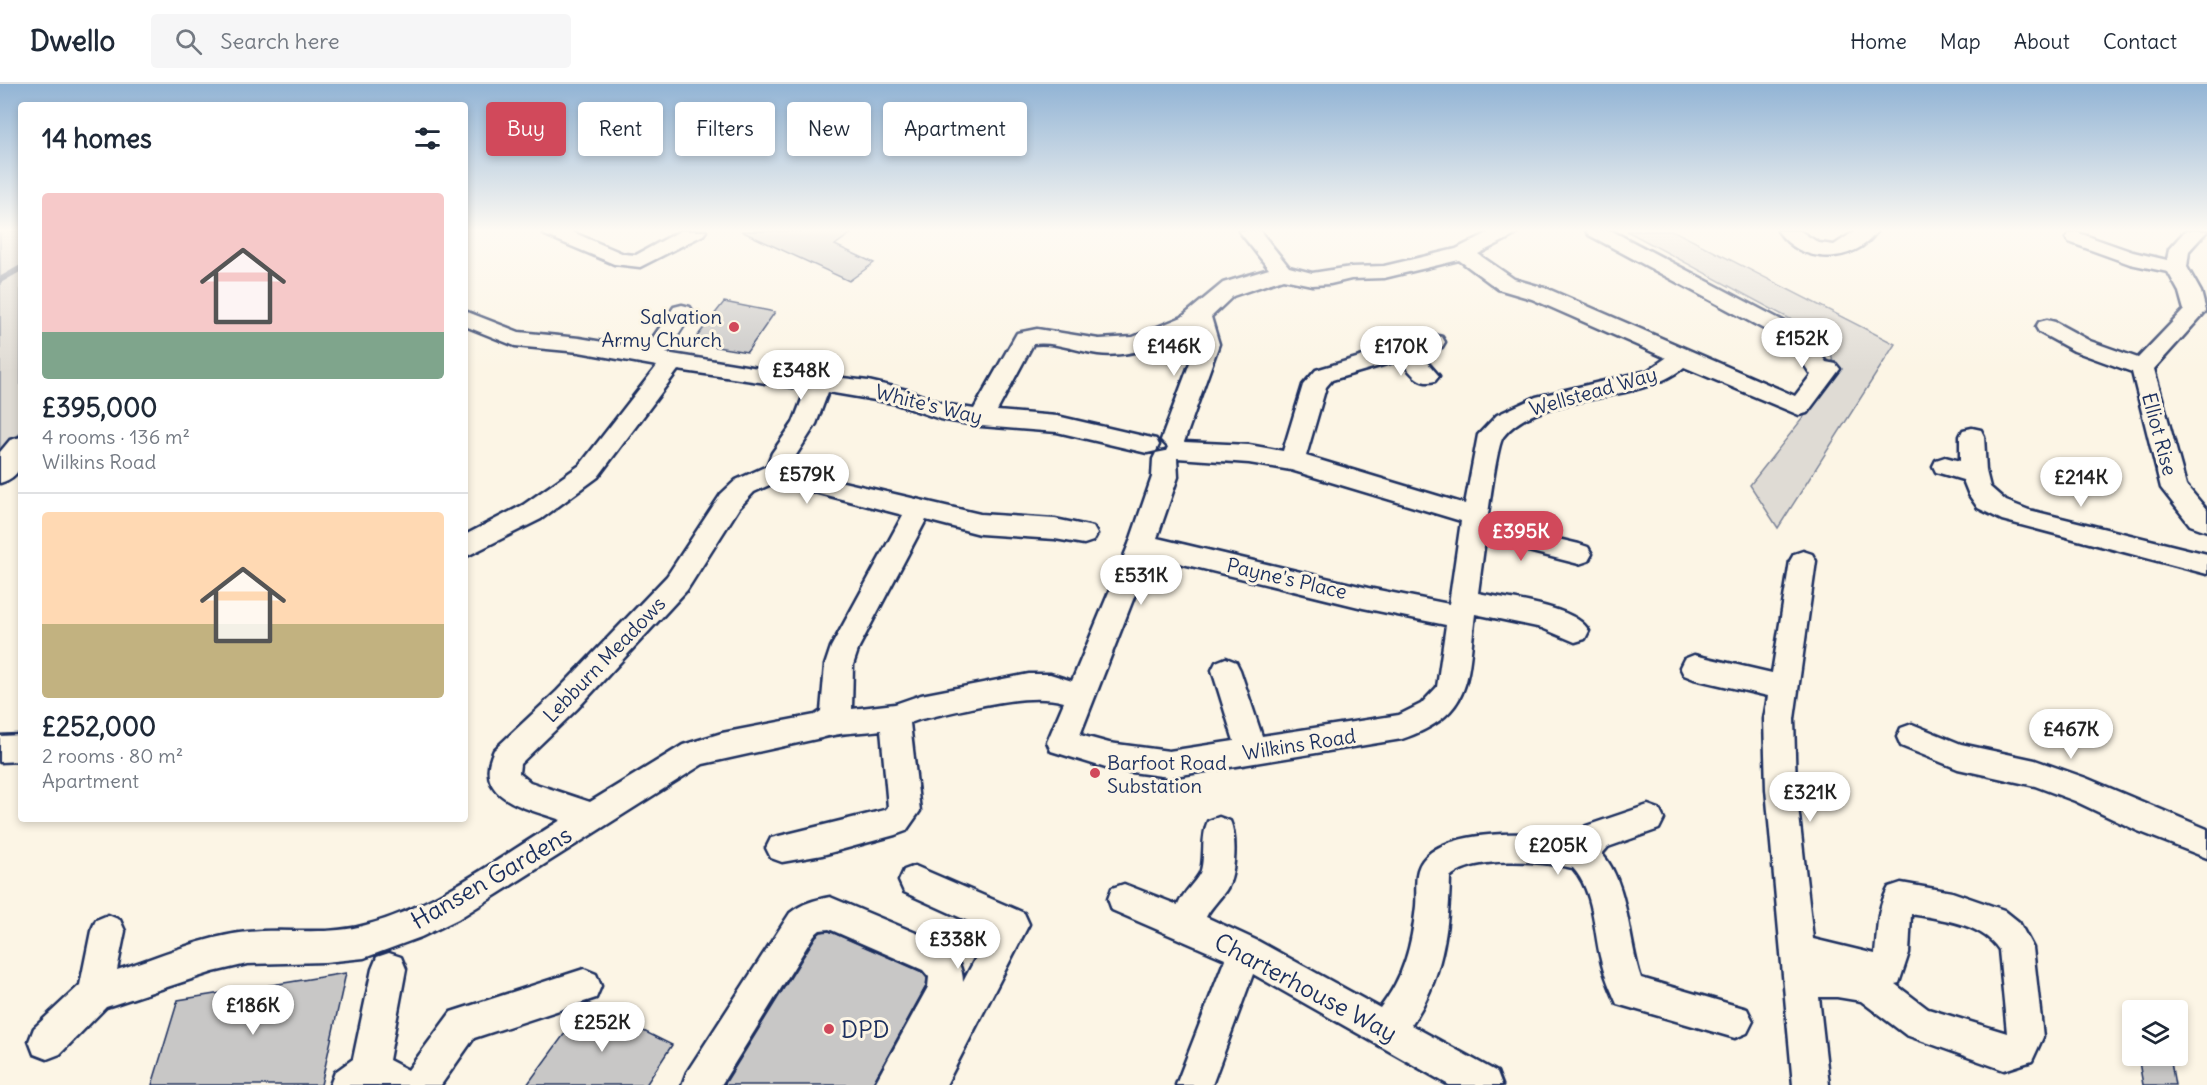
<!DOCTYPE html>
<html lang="en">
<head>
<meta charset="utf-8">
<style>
  body { margin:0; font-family:Delius,sans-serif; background:#f6f6f7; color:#1f2937; height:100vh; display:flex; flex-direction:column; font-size:22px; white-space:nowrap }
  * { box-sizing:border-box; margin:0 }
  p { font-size:20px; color:#747a83 }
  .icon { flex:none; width:33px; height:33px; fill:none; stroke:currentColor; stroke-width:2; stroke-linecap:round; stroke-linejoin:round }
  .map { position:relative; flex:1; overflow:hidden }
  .details { position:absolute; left:18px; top:18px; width:450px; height:720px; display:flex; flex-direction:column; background:#fff; border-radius:6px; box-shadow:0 3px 9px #0003 }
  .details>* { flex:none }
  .banner { position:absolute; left:486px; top:18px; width:570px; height:54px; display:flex; gap:12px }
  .controls { position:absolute; left:2122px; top:916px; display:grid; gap:12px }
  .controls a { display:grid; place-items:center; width:66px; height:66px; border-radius:6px; background:#fff; box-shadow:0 3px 9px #0003; font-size:30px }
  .price { position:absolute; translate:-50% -51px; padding:0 14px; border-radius:21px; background:#fff; color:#222; font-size:20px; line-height:39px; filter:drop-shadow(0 2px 3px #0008) }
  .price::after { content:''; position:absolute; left:50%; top:36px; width:18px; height:14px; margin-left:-9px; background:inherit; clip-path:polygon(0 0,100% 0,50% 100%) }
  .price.selected { background:#d1495b; color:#fff }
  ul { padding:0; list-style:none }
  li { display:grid; align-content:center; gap:12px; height:318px; padding:0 24px }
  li+li { border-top:2px solid #e0e1e3 }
  li span { display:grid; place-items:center; height:186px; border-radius:6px; color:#555 }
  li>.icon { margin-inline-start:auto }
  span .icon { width:108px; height:108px; fill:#fffc; stroke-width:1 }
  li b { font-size:26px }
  h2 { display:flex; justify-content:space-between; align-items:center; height:72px; padding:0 24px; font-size:26px }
  .tag { padding:0 21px; border-radius:6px; background:#fff; box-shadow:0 3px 9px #0003; font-size:21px; line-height:54px }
  .tag.selected { background:#d1495b; color:#fff }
  header { display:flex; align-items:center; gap:36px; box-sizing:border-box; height:84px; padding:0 30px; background:#fff; border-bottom:2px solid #e0e1e3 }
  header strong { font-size:28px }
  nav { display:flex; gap:33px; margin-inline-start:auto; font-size:21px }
  .search { width:420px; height:54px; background:#f6f6f7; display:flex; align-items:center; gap:15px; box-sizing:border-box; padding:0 21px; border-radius:6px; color:#747a83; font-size:22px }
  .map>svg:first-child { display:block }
  .green { fill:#dfdbd4; stroke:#7d8599; stroke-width:1.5 }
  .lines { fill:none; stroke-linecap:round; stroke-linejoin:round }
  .stream { stroke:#767f94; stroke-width:6 }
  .building { fill:#c8c7c6; stroke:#1b2f5e; stroke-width:1.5 }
  .minor-casing { stroke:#1b2f5e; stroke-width:5 }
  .major-casing { stroke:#1b2f5e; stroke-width:5 }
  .minor { fill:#fcf5e5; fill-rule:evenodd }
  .major { fill:#fcf5e5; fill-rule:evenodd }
  .poi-dot { fill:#d1495b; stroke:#fcf5e5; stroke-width:2 }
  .labels { text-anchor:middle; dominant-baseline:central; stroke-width:6; stroke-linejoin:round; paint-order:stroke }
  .poi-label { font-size:20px; fill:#1b2f5e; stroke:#fcf5e5; text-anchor:end }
  .street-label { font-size:20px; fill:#1b2f5e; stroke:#fcf5e5 }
  .near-street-label { font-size:24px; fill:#1b2f5e; stroke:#fcf5e5 }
  .near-poi-label { font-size:24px; fill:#1b2f5e; stroke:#fcf5e5; text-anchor:start }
</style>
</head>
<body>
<header>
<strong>Dwello</strong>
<div class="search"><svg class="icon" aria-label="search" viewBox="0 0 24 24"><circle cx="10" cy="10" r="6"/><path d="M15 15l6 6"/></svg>Search here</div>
<nav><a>Home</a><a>Map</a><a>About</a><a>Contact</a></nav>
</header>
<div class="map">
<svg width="2207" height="1001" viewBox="0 0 2207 1001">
  <rect width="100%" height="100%" fill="#fcf5e5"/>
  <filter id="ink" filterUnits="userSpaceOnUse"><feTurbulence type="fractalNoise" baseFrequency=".0167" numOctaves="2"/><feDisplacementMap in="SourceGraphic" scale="12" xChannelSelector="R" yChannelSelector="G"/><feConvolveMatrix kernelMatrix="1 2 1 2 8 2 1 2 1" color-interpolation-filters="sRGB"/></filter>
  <g filter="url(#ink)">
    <path class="green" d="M0,147h21v201l-21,24z
      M1627,147h47l221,113 -117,184 -28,-43 82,-104c3,-25 0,-30 -16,-48z"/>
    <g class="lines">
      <path class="stream" d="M0,196l21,-12"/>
    </g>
    <path class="building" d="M741,147h113l-19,14 39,18 -25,18z
      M724,218l51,10 -28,40 -55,-9z
      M829,847l93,41 5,6 -1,8 -54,99h-148l92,-149 5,-4z
      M346,889l-25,112h-169l26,-85z
      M587,919l85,42 -26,40h-119z
      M2138,972h32l5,29h-32z"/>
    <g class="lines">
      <defs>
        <path id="minor" d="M542,147h28l54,23 12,1 44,-24h26l-3,4 -63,32 -26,-3 -69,-29z
          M1239,147h21l29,36 23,6 39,-6 33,-1 72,-17 36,-18h26l-3,4 -37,19 36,25 34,10 247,107 16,-21 -21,-32 -201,-108 -3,-4h26l194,102 20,29 10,2 4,5 -33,44 -8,2 -115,-48c-46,39 -146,24 -181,70 -6,8 -14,71 -16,85l92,22 9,3 4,7 -4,7 -9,3 -94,-24 -7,53c27,6 97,12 111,38l-4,8 -10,3 -33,-14 -67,-14c-8,66 -1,100 -73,125l-233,38 -60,-8 -58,-18 -4,-9 17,-40c-39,-11 -102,9 -143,17l-11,4 10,88 -14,20 -11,4 -73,20 -40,7 -11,-4 -5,-10 5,-10 114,-28 3,-3 -7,-77c-20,3 -42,2 -60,8l-118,26 -245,155 -37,18 -57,21 -39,4 -78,2 -34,8 -107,35 -46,47 -13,5 -13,-5 -5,-13 5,-13 46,-43 11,-54 5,-11 12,-5 12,5 5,11 -8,39c41,-13 88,-34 131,-38 38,-4 80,4 118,-7 69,-18 134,-68 195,-105 -34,-12 -90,-21 -67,-70l63,-59 110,-115 54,-82 15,-14 31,-14 5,-13 21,-30 13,-34 -128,-19 -80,107 -57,42 -76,38v-22l58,-30 57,-40 77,-99 -78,-14 -64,-6 -50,-20v-15l54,21 60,6 66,11 29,-42 8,-2 8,2 3,5 -27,41 92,15 110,13 39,9 37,14 30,5 43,-76 20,-4 62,10 34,-2 49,-20 41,-34 46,-14zM1459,176l39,29 34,10 134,59 -19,13 -111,26 -39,18 -19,20 -13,69 -159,-48 20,-69 6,-7 68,-20c11,12 18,26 35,21l4,-5 -19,-22 22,-7 3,-5 -3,-5 -8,-2 -118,35 -13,15 -20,66 -34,-6 -65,-3 35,-98 -8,-27 22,-21 50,-17 29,6 18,-1 21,-5 33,-1zM1192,246l5,14 -36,96 7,7 -2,4 -10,2 -3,6 -1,18 -23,67 -57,137 -22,-7h-21l-108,21 -26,9 -43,5 1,-44 6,-18 67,-127 54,14 75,5 29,5 9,-3 4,-7 -4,-7 -38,-8 -75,-5 -184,-43 -5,-3 2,-8 23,-36 12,-32 65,11 47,16 41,7 76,6 90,21 9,-2 3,-6 -3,-6 -99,-23 -60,-5 36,-67c22,-3 43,7 65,10 31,4 67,-10 94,-24zM1177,374l72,5 42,7 170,51 -12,83 -81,-16 -211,-50 21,-61zM776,398l127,33 -72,132 -6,18 -4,46 -6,4 -93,18 -39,12 -93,57 -60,-20 -11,-9 1,-9 57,-55 110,-119 52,-82 15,-16zM1150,472l213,52 83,17 -9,62 -16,17 -22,11 -137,21 -22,-66 -4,-8 -10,-4 -10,4 -4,8 22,71 -65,10 -60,-8 -29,-8z
          M1778,147h22l19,12 15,2 21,-14h22c-23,34 -76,34 -99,0z
          M2185,147h22l-18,20 -2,16 14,25 5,19 -52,58 32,116 21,25v21l-17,-6 -29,-37 -29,-116 -58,-21 -35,-19 -3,-5 3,-5 8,-2 8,2 35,19 48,17 46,-48 -5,-18 -11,-20 -38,-8 -61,-22 -3,-4 3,-4 7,-2 57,20 34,8 2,-11z
          M1972,344l9,2 3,6 2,35 4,16 16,14 23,9 178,44v20l-205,-54 -24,-12 -9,-13 -6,-15 -27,-8 -3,-6 3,-6 9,-3 15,4v-25l3,-6z
          M1803,467l9,3 4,7 -22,158 2,70 17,150 62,15c3,-25 1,-44 14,-67l12,-4 51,9 52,18 15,12 14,26 10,89 -11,24 -28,9 -98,-35 -45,-34 -24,-4h-18l10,88h-36l-27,-296 -2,-70 4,-23 -74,-17 -10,-4 -4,-8 4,-8 10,-4 78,18 18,-112 4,-7zM1911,830c29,5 71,9 88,36l8,83 -79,-24 -33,-25 4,-1 10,-30z
          M1912,640l49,20 74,16 51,18 121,51v29l-69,-27 -63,-30 -40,-15 -77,-17 -57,-23 -4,-9 4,-9z
          M21,651v26l-21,1v-26z
          M1648,721l11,4 5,10 -5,10 -51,18 -6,7c27,30 26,87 39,124l106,31 6,12 -6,12 -12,5 -118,-34c-6,-14 -13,-29 -16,-44 -8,-32 -6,-67 -28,-92 -32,-7 -98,-13 -123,9 -1,52 -8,104 -39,148l86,47 5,13h-53l-196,-111 -41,111h-36l49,-126 -113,-49 -4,-11 4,-11 12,-4 54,21c6,-14 16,-21 22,-32 6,-13 0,-35 8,-52l11,-4 11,4c7,15 6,55 -4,69 -6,9 -15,17 -20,27l52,24 122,67c24,-31 32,-63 36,-102 1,-11 -1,-26 2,-36 14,-45 122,-38 157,-31l11,-13z
          M915,782l109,47 5,11 -83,161h-72l54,-98 1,-10 -6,-7 -94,-41 -9,1 -6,5 -93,150h-39l5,-13 103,-159c13,-10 24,-13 40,-16l117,49c9,12 16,21 16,36l27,-51 -86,-39 -5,-11 5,-11z
          M389,869l12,4 5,12 -17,91 19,10 43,-58 133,-43 12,5 5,12 -5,12 -122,40 -33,47h-111l5,-13 18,-13 19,-90 5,-12z"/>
        <path id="major" d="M21,353c0,22 5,38 -21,46v-31l10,-12z"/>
      </defs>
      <use href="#minor" class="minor-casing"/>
      <use href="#major" class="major-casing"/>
      <use href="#minor" class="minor"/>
      <use href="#major" class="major"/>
    </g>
  </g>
  <linearGradient id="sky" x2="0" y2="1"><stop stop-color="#92b4d5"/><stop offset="0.51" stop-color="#fefaf3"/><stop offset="1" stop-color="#fefaf3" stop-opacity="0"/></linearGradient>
  <rect width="2207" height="287" fill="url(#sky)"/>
  <g class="poi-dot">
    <circle cx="734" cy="243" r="6"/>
    <circle cx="1095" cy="689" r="6"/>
    <circle cx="829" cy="945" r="6"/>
  </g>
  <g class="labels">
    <g class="poi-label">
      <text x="722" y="232">Salvation<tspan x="722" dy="23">Army Church</tspan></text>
      <text x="1107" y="678" text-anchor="start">Barfoot Road<tspan x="1107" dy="23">Substation</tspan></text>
    </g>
    <g class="street-label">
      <text transform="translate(1593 307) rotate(-16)">Wellstead Way</text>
      <text transform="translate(929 320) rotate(14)">White's Way</text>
      <text transform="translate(2160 350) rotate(75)">Elliot Rise</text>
      <text transform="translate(1287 494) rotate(13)">Payne's Place</text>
      <text transform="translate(604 575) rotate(-46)">Lebburn Meadows</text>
      <text transform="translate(1299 660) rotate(-9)">Wilkins Road</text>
    </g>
    <g class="near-street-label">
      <text transform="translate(491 793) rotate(-30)">Hansen Gardens</text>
      <text transform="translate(1306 903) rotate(28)">Charterhouse Way</text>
    </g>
    <g class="near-poi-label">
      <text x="841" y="945">DPD</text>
    </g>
  </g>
</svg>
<div class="controls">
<a><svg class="icon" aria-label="layers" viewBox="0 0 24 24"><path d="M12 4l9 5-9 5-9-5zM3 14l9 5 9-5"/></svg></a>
</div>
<b class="price" style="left:1802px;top:285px">£152K</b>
<b class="price" style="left:1174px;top:293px">£146K</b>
<b class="price" style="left:1401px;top:293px">£170K</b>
<b class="price" style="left:801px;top:317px">£348K</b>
<b class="price" style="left:807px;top:421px">£579K</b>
<b class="price" style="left:2081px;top:424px">£214K</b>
<b class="price selected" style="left:1521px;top:478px">£395K</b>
<b class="price" style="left:1141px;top:522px">£531K</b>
<b class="price" style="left:2071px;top:676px">£467K</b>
<b class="price" style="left:1810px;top:739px">£321K</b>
<b class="price" style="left:1558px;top:792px">£205K</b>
<b class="price" style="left:958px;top:886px">£338K</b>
<b class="price" style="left:253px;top:952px">£186K</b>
<b class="price" style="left:602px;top:969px">£252K</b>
<div class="banner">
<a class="tag selected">Buy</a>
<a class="tag">Rent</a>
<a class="tag">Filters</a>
<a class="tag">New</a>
<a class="tag">Apartment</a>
</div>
<section class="details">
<h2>14 homes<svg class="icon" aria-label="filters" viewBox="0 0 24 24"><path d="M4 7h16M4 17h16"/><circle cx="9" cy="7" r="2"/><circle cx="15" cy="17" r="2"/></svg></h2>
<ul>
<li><span style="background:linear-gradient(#f6c9c9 75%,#7fa58c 0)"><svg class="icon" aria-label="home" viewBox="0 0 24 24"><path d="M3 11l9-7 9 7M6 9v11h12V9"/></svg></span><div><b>£395,000</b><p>4 rooms · 136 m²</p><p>Wilkins Road</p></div></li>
<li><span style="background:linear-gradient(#ffd9b3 60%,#c2b280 0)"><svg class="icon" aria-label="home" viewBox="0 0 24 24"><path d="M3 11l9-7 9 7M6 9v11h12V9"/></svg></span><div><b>£252,000</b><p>2 rooms · 80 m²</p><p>Apartment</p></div></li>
</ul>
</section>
</div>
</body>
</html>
